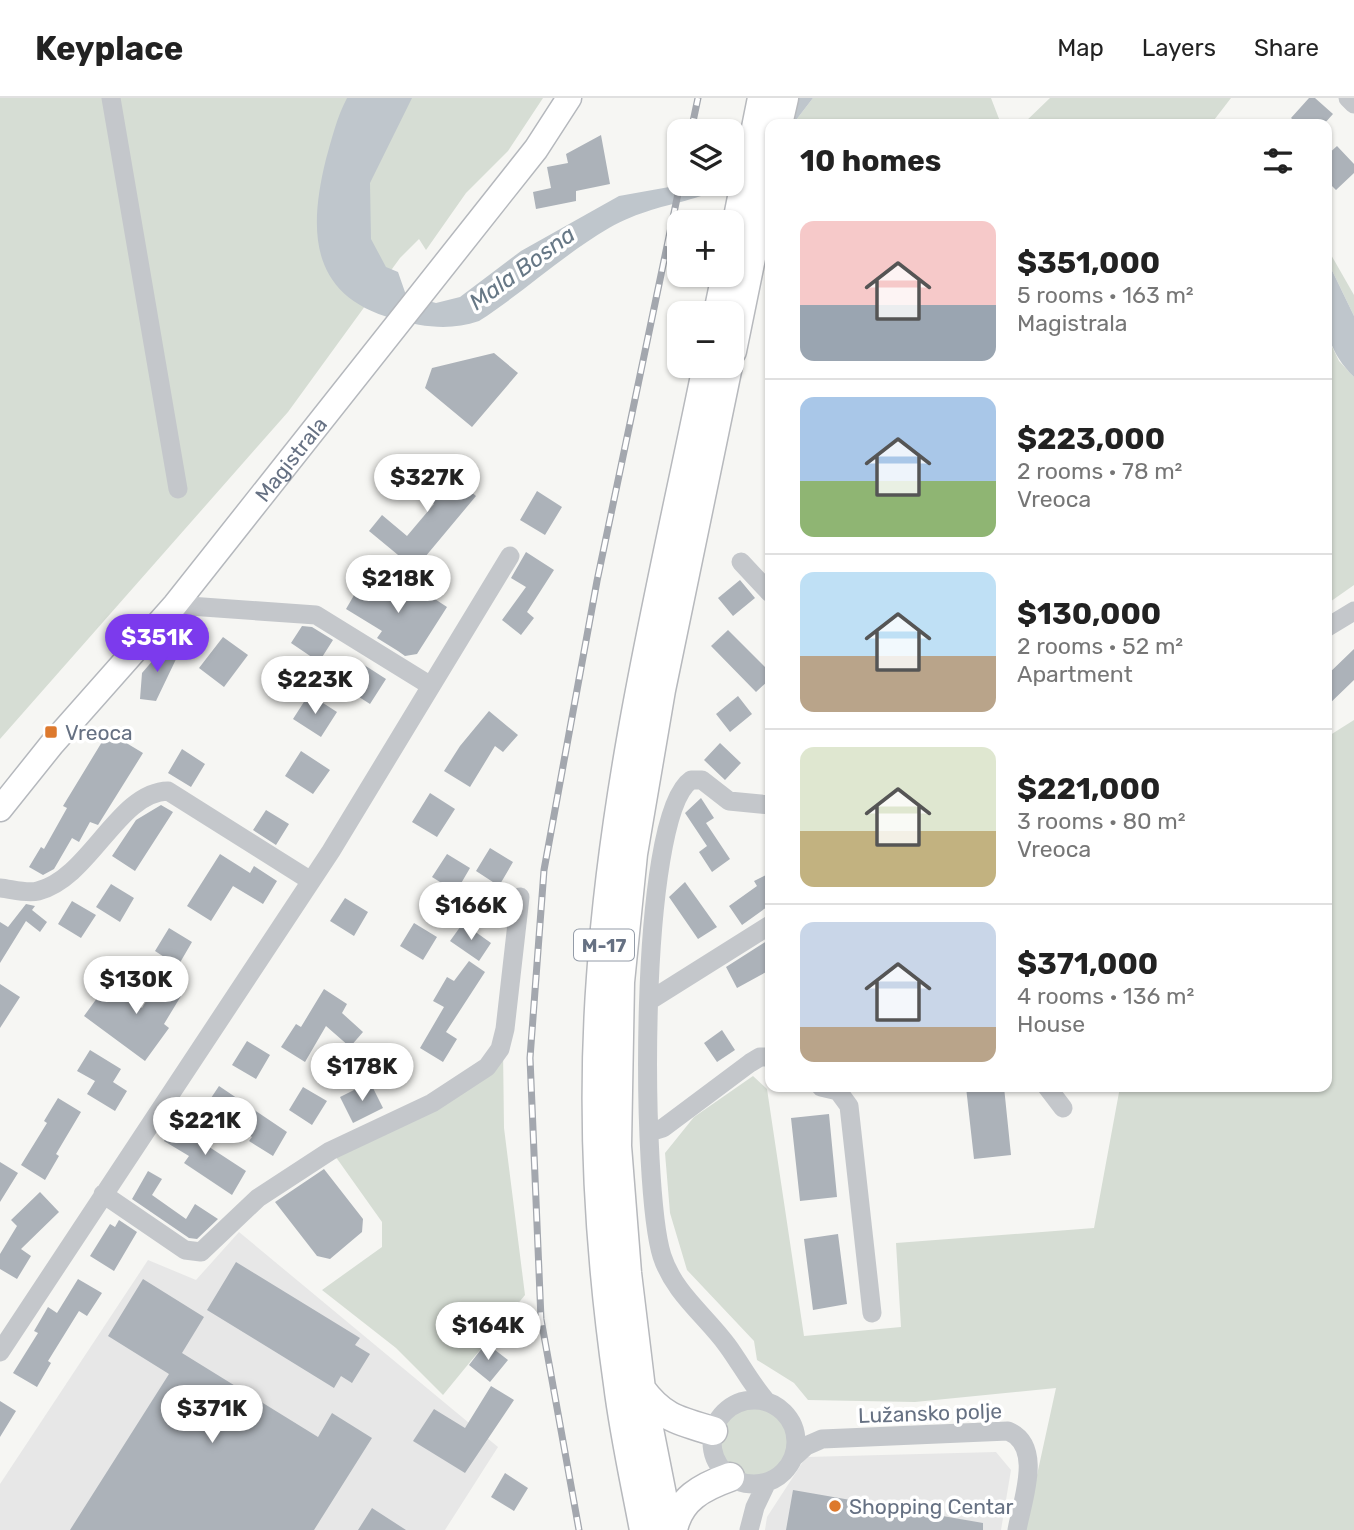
<!DOCTYPE html>
<html lang="en">
<head>
<meta charset="utf-8">
<style>
  body { margin:0; font-family:Rubik,sans-serif; background:#f2f2f2; color:#222; height:100vh; display:flex; flex-direction:column; font-size:26px; white-space:nowrap }
  * { box-sizing:border-box; margin:0 }
  p { font-size:23px; color:#767676 }
  .icon { flex:none; width:38px; height:38px; fill:none; stroke:currentColor; stroke-width:2; stroke-linecap:round; stroke-linejoin:round }
  .map { position:relative; flex:1; overflow:hidden }
  .drawer { position:absolute; left:765px; top:21px; width:567px; height:973px; display:flex; flex-direction:column; background:#fff; border-radius:14px; box-shadow:0 2px 5px #0004 }
  .drawer>* { flex:none }
  .buttons { position:absolute; left:667px; top:21px; display:grid; gap:14px }
  .buttons a { display:grid; place-items:center; width:77px; height:77px; border-radius:14px; background:#fff; box-shadow:0 2px 5px #0004; font-size:35px }
  .price { position:absolute; translate:-50% -60px; padding:0 16px; border-radius:24px; background:#fff; color:#222; font-size:23px; line-height:46px; filter:drop-shadow(0 2px 4px #0008) }
  .price::after { content:''; position:absolute; left:50%; top:42px; width:21px; height:16px; margin-left:-10px; background:inherit; clip-path:polygon(0 0,100% 0,50% 100%) }
  .price.selected { background:#7c3aed; color:#fff }
  ul { padding:0; list-style:none }
  li { display:flex; align-items:center; gap:21px; height:175px; padding:0 35px }
  li+li { border-top:2px solid #e0e0e0 }
  li span { display:grid; place-items:center; flex:none; width:196px; height:140px; border-radius:14px; color:#555 }
  li>.icon { margin-inline-start:auto }
  span .icon { width:84px; height:84px; fill:#fffc; stroke-width:1 }
  li b { font-size:30px }
  h2 { display:flex; justify-content:space-between; align-items:center; height:84px; padding:0 35px; font-size:30px }
  header { display:flex; align-items:center; gap:42px; box-sizing:border-box; height:98px; padding:0 35px; background:#fff; border-bottom:2px solid #e0e0e0 }
  header strong { font-size:33px }
  nav { display:flex; gap:38px; margin-inline-start:auto; font-size:24px }
  .map>svg:first-child { display:block }
  .built { fill:#e7e7e7 }
  .green { fill:#d6ddd4 }
  .water { fill:#bfc6cc }
  .building { fill:#acb2b9 }
  .lines { fill:none; stroke-linecap:round; stroke-linejoin:round }
  .major-casing { stroke:#b5b8bd; stroke-width:27 }
  .highway-casing { stroke:#b7b9bd; stroke-width:31 }
  .minor { stroke:#c4c7cb; stroke-width:19 }
  .major { stroke:#fff; stroke-width:24 }
  .highway { stroke:#fff; stroke-width:28 }
  .rail-casing { stroke:#a3a7ae; stroke-width:7 }
  .rail { stroke:#fff; stroke-width:4.5; stroke-dasharray:13; stroke-linecap:butt }
  .poi-dot { fill:#dd792d; stroke:#fff; stroke-width:2.5 }
  .labels { text-anchor:middle; dominant-baseline:central; stroke-width:7; stroke-linejoin:round; paint-order:stroke }
  .shield { fill:#fff; stroke:#949ca8; stroke-width:2 }
  .shield-label { font-size:19px; font-weight:bold; fill:#667183 }
  .street-label { font-size:21px; fill:#667183; stroke:#fff }
  .poi-label { font-size:21px; fill:#667183; stroke:#fff; text-anchor:start }
  .water-label { font-size:23px; font-style:italic; fill:#677886; stroke:#fff }
</style>
</head>
<body>
<header>
<strong>Keyplace</strong>
<nav><a>Map</a><a>Layers</a><a>Share</a></nav>
</header>
<div class="map">
<svg width="1354" height="1432" viewBox="0 0 1354 1432">
  <rect width="100%" height="100%" fill="#f6f6f3"/>
  <path class="built" d="M239,1134l259,215 -53,83h-445v-46l148,-224 48,20z
    M996,1354l15,18 -10,60h-236l2,-13 39,-60z"/>
  <path class="green" d="M0,0h543l-35,53 -42,42 -40,57 -7,-11 -19,19 -112,154 -288,327z
    M813,0h178l10,26h-208z
    M1050,0h181l-20,26h-188z
    M1326,148l28,49v21l-27,-56z
    M1326,236l13,27 15,16v208l-27,19z
    M1354,622v810h-329l31,-142 -141,14 -107,-2 -14,-17 -37,-23 -3,-19 -67,-71 -17,-57 -5,-60 29,-36 59,-41 14,13 37,247 97,-9 -5,-84 198,-15 26,-141h206l1,-350z
    M503,951l1,79 21,167 -82,100 -47,-47 -74,-58 60,-43v-25l-49,-69z
    M720 1344a35 35 0 1 1 70 0a35 35 0 1 1-70 0Z"/>
  <path class="water" d="M347,0h65l-42,85 1,56 15,28 12,5 8,23 30,8 24,-6 61,-46 98,-55 67,-12h46v-39l41,-47h40l-20,26h-23v27c-52,59 -99,42 -161,77 -46,27 -85,64 -130,93 -29,10 -56,6 -85,-2 -84,-23 -86,-87 -68,-160 6,-21 11,-42 21,-61z
    M1327,162l27,56v61c-37,-37 -28,-68 -27,-117z"/>
  <path class="building" d="M1309,0h6l18,16 -9,10h-26l-7,-6z
    M601,37l9,49 -34,7v10l-40,8 -3,-17 18,-4 -4,-21 21,-4 -2,-9z
    M1337,48l17,18v9l-18,17 -10,-10v-24z
    M494,255l24,20 -46,54 -47,-39 7,-20z
    M430,359l46,39 -61,73 -46,-38 13,-16 25,21 27,-32 -25,-21z
    M537,393l25,16 -17,28 -25,-15z
    M526,454l28,18 -27,42 7,6 -13,17 -19,-15 24,-33 -15,-9z
    M364,480l38,22 10,-16 35,23 -30,47 -12,2 -7,-5 -21,-13 5,-7 -36,-22z
    M740,482l15,18 -22,18 -15,-18z
    M302,528l10,1 21,13 -14,22 -28,-19z
    M728,532l42,42v7l-14,13 -45,-46z
    M223,539l25,18 -24,32 -25,-19z
    M166,547l12,10 -22,46 -16,-2 2,-26z
    M1354,551v31l-28,27v-31z
    M358,563l28,18 -16,25 -28,-18z
    M309,596l28,18 -16,25 -28,-18z
    M738,598l14,18 -22,18 -14,-18z
    M489,613l29,24 -15,17 -8,-6 -25,41 -26,-16 16,-25z
    M108,634l35,21 -45,72 -8,-3 -11,20 -7,-4 -18,31 -11,6 -14,-8 12,-20 3,2 23,-41 -4,-2z
    M720,645l21,20 -16,17 -21,-20z
    M182,651l23,15 -14,23 -23,-14z
    M301,653l29,19 -17,24 -28,-18z
    M430,695l25,16 -18,28 -25,-15z
    M701,700l13,20 -8,5 24,36 -18,13 -13,-20 8,-6 -22,-33z
    M161,707l12,7 -38,59 -23,-15 24,-36z
    M266,712l23,14 -13,21 -23,-15z
    M490,750l23,14 -14,24 -23,-15z
    M220,756l30,19 4,-7 23,15 -14,23 -30,-18 -22,35 -24,-15z
    M447,756l23,14 -14,24 -24,-15z
    M770,775v39l-3,-5 -25,18 -13,-19 28,-20 -3,-5z
    M685,784l32,45 -19,12 -29,-42z
    M111,786l23,14 -14,24 -24,-15z
    M345,800l23,14 -14,24 -24,-15z
    M72,803l24,14 -15,23 -23,-14z
    M26,806l9,2 -3,4 15,12 -7,10 -14,-11 -26,42v-41l8,5z
    M414,825l23,14 -14,23 -23,-14z
    M463,825l28,20 -12,18 -29,-20z
    M169,830l23,14 -14,24 -23,-15z
    M770,841v31l-33,18 -11,-21z
    M469,863l16,11 -39,60 11,7 -14,23 -23,-14 24,-41 -11,-6 14,-24 7,4z
    M161,878l23,15 -20,33 5,4 -24,33 -61,-45 24,-33 34,25z
    M0,886l20,13 -20,31z
    M324,891l23,15 -5,9 21,19 -13,15 -24,-21 -21,36 -24,-15 15,-23 5,3z
    M722,932l13,20 -18,12 -13,-19z
    M247,943l23,14 -14,24 -24,-14z
    M387,949l23,14 -14,23 -24,-14z
    M90,952l31,19 -8,13 14,9 -12,20 -28,-17 8,-13 -18,-10z
    M370,984l13,26 -30,15 -13,-26z
    M219,988l68,46 -14,24 -24,-15 3,-4 -28,-18 -4,6 -19,-12z
    M303,989l24,14 -15,24 -23,-15z
    M966,989h38l7,68 -37,4z
    M58,1000l23,14 -25,42 3,2 -14,24 -24,-15 26,-42 -3,-2z
    M829,1016l8,83 -37,4 -9,-83z
    M178,1020l23,14 -4,7 49,32 -14,24 -48,-32 5,-7 -25,-15z
    M0,1064l18,11 -18,29z
    M324,1071l39,50 -1,13 -32,27 -13,-3 -42,-54z
    M148,1073l14,8 -10,16 34,24 9,-15 23,15 -21,20 -8,-1 -57,-39z
    M40,1094l19,20 -38,37 10,7 -14,23 -17,-10v-15l17,-28 -6,-6z
    M119,1122l18,12 -23,39 -24,-15 20,-32 5,3z
    M838,1136l9,70 -34,6 -9,-71z
    M236,1164l124,76 -5,7 15,9 -18,29 -11,-7 -7,12 -127,-78z
    M78,1181l24,14 -15,23 -8,-5 -31,50 3,2 -14,24 -24,-14 25,-40 -4,-2 14,-24 9,6z
    M143,1181l61,38 -22,36 136,84 14,-24 40,25 -58,92h-244l99,-156 -61,-38z
    M486,1245l22,17 -18,22 -21,-17z
    M491,1288l23,14 -49,73 -52,-32 21,-32 31,19z
    M0,1303l16,10 -16,26z
    M505,1375l23,15 -14,23 -23,-14z
    M793,1392l190,33v7h-197z
    M372,1410l34,22h-48z"/>
  <g class="lines">
    <defs>
      <g id="major">
        <path id="s1" d="M0,711l52,-65 123,-139 361,-456 33,-51"/>
      </g>
      <path id="highway" d="M778,26l6,-26
        M732,149l30,-149
        M718,215l8,-38
        M732,253l38,-186
        M641,1291c21,29 38,32 72,42
        M644,1432c-9,-48 -20,-97 -26,-146 -19,-133 -27,-272 -17,-407 14,-206 65,-409 106,-611
        M669,1432l-28,-141 -14,-116 -10,-127 3,-164 13,-128 28,-164 67,-324
        M673,1432c6,-31 29,-43 57,-53"/>
    </defs>
    <use href="#major" class="major-casing"/>
    <use href="#highway" class="highway-casing"/>
    <path class="minor" d="M111,0l67,391
      M1348,0l6,6
      M741,464l29,31
      M175,507l141,10 115,71
      M1326,530l28,-17
      M0,790c11,1 27,6 38,3 52,-13 80,-99 130,-100l143,90
      M649,903l121,-76
      M821,989l17,4 11,15 23,207
      M1047,989l16,21
      M650,1034l13,-4 87,-65 10,-6h10
      M103,1096l82,56 16,2 57,-54 72,-47 102,-48 55,-36 13,-18 5,-20 15,-132
      M0,1254l331,-501 179,-295
      M712 1344a42 42 0 1 1 84 0a42 42 0 1 1-84 0Z
      M767,1304c-16,-18 -26,-38 -40,-57 -22,-30 -53,-52 -65,-89 -21,-66 -25,-439 29,-476h11l27,21 41,4
      M793,1360l13,-12 16,-7 186,-8c36,15 14,70 9,99
      M749,1432l6,-23 12,-25"/>
    <use href="#major" class="major"/>
    <use href="#highway" class="highway"/>
    <defs>
      <path id="rail" d="M691,33l7,-33
        M579,1432l-38,-211 -11,-261 14,-188 53,-289 83,-397"/>
    </defs>
    <use href="#rail" class="rail-casing"/>
    <use href="#rail" class="rail"/>
  </g>
  <g class="poi-dot">
    <rect x="44" y="627" width="14" height="14" rx="3.5"/>
    <circle cx="835" cy="1408" r="7"/>
  </g>
  <g class="labels">
    <rect class="shield" x="574" y="831.5" width="60" height="31" rx="5"/>
    <g class="shield-label">
      <text x="604" y="847">M-17</text>
    </g>
    <g class="street-label">
      <text stroke="none"><textPath href="#s1" startOffset="455">Magistrala</textPath></text>
      <text transform="translate(930 1315) rotate(-2)">Lužansko polje</text>
    </g>
    <g class="poi-label">
      <text x="65" y="634">Vreoca</text>
      <text x="849" y="1408">Shopping Centar</text>
    </g>
    <g class="water-label">
      <text transform="translate(522 170) rotate(-36)">Mala Bosna</text>
    </g>
  </g>
</svg>
<div class="buttons">
<a><svg class="icon" aria-label="layers" viewBox="0 0 24 24"><path d="M12 4l9 5-9 5-9-5zM3 14l9 5 9-5"/></svg></a>
<a>+</a>
<a>−</a>
</div>
<b class="price" style="left:427px;top:416px">$327K</b>
<b class="price" style="left:398px;top:517px">$218K</b>
<b class="price selected" style="left:157px;top:576px">$351K</b>
<b class="price" style="left:315px;top:618px">$223K</b>
<b class="price" style="left:471px;top:844px">$166K</b>
<b class="price" style="left:136px;top:918px">$130K</b>
<b class="price" style="left:362px;top:1005px">$178K</b>
<b class="price" style="left:205px;top:1059px">$221K</b>
<b class="price" style="left:488px;top:1264px">$164K</b>
<b class="price" style="left:212px;top:1347px">$371K</b>
<section class="drawer">
<h2>10 homes<svg class="icon" aria-label="filters" viewBox="0 0 24 24"><path d="M4 7h16M4 17h16"/><circle cx="9" cy="7" r="2"/><circle cx="15" cy="17" r="2"/></svg></h2>
<ul>
<li><span style="background:linear-gradient(#f6c9c9 60%,#9aa5b1 0)"><svg class="icon" aria-label="home" viewBox="0 0 24 24"><path d="M3 11l9-7 9 7M6 9v11h12V9"/></svg></span><div><b>$351,000</b><p>5 rooms · 163 m²</p><p>Magistrala</p></div></li>
<li><span style="background:linear-gradient(#a9c7e8 60%,#8fb573 0)"><svg class="icon" aria-label="home" viewBox="0 0 24 24"><path d="M3 11l9-7 9 7M6 9v11h12V9"/></svg></span><div><b>$223,000</b><p>2 rooms · 78 m²</p><p>Vreoca</p></div></li>
<li><span style="background:linear-gradient(#bfe0f5 60%,#b9a48a 0)"><svg class="icon" aria-label="home" viewBox="0 0 24 24"><path d="M3 11l9-7 9 7M6 9v11h12V9"/></svg></span><div><b>$130,000</b><p>2 rooms · 52 m²</p><p>Apartment</p></div></li>
<li><span style="background:linear-gradient(#dfe7d0 60%,#c2b280 0)"><svg class="icon" aria-label="home" viewBox="0 0 24 24"><path d="M3 11l9-7 9 7M6 9v11h12V9"/></svg></span><div><b>$221,000</b><p>3 rooms · 80 m²</p><p>Vreoca</p></div></li>
<li><span style="background:linear-gradient(#c9d6e8 75%,#b9a48a 0)"><svg class="icon" aria-label="home" viewBox="0 0 24 24"><path d="M3 11l9-7 9 7M6 9v11h12V9"/></svg></span><div><b>$371,000</b><p>4 rooms · 136 m²</p><p>House</p></div></li>
</ul>
</section>
</div>
</body>
</html>
